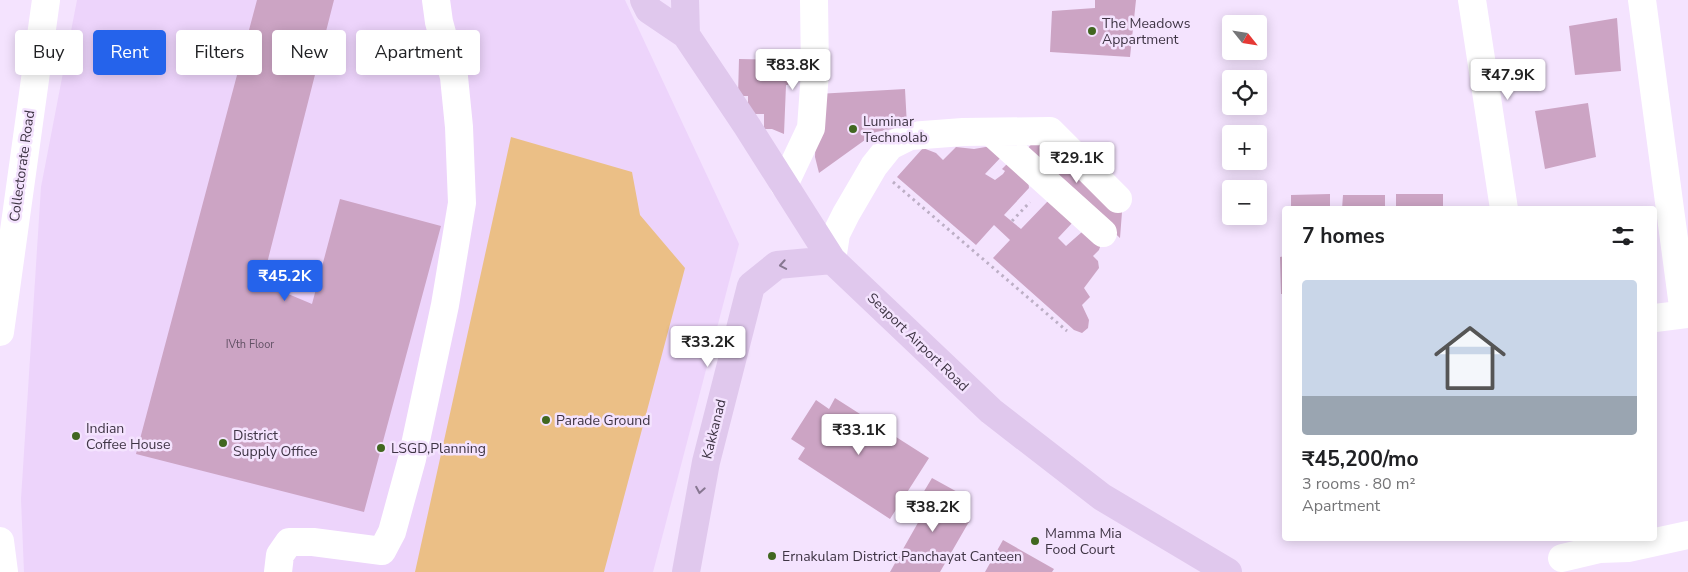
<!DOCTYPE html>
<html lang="en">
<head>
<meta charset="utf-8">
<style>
  body { margin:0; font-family:"Nunito Sans",sans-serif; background:#f6f6f6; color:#202124; height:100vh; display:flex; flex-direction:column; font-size:19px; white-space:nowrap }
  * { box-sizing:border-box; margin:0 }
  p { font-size:16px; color:#757577 }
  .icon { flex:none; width:28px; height:28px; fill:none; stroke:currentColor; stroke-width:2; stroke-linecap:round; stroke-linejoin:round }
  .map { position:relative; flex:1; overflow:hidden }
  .drawer { position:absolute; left:1282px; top:206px; width:375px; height:335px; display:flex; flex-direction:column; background:#fff; border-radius:5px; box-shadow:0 2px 12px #0003 }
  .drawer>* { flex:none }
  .guide { position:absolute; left:15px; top:30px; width:475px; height:45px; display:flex; gap:10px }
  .needle { width:32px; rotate:120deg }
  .buttons { position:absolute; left:1222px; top:15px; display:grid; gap:10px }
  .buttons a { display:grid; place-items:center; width:45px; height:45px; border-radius:5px; background:#fff; box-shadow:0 2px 12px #0003; font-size:25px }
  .price { position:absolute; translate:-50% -42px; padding:0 11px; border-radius:5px; background:#fff; color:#222; font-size:16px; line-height:32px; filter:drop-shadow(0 1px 2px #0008) }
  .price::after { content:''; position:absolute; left:50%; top:30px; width:15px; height:11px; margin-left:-8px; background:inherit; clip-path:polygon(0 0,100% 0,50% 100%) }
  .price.current { background:#2563eb; color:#fff }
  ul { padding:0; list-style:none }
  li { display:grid; align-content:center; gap:10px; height:265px; padding:0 20px }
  li span { display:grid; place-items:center; height:155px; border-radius:5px; color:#555 }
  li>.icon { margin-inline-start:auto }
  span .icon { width:90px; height:90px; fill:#fffc; stroke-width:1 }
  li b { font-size:21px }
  h2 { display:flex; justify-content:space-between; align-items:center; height:60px; padding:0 20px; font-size:21px }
  .tag { padding:0 18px; border-radius:5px; background:#fff; box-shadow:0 2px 12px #0003; font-size:18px; line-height:45px }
  .tag.current { background:#2563eb; color:#fff }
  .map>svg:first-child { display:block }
  .built { fill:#edd4fb }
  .green { fill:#ebbf86 }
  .building { fill:#cca4c4 }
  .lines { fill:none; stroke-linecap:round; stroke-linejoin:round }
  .path { stroke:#bdafc6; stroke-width:3; stroke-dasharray:2.5 4; stroke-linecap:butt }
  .minor { stroke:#fff; stroke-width:28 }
  .major { stroke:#e0c8ed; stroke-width:28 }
  .oneway { stroke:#877791 }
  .poi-dot { fill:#416720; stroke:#f4e3fe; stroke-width:2 }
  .labels { text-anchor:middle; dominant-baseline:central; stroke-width:5; stroke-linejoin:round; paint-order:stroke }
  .number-label { font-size:11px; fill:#625165 }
  .poi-label { font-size:14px; fill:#3f3545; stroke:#f4e3fe; text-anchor:start }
  .street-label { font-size:14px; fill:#3f3545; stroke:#f4e3fe }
</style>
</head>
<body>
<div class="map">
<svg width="1688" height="572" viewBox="0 0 1688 572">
  <rect width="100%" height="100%" fill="#f4e3fe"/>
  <path class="built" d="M77,0h548l114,244 -86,328h-629l-3,-73 20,-312z"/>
  <path class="green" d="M511,137l121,35 8,43 45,53 -81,304h-189z"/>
  <path class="building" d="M257,0h77l-72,283 50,21 28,-105 101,27 -77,286 -228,-58z
    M1095,0h41l-6,57 -80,-5 2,-41 43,-3z
    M1617,18l4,53 -46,4 -6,-49z
    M739,59l50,1 -1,25h-2l-2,49 -12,-5h-8v-15h-16v-18h-10z
    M905,89l2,37 -31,6 -57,41 -4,-16 2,-63z
    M1588,103l8,54 -51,12 -10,-58z
    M1040,135l82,77 -2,26 -94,-88z
    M997,145l7,9 -19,20 10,6 8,-6 2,-3 -3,-2 8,-8 18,18 1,9 -25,27 17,14 26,-27 6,-4 21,23 -16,17 8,8 17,-15 18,13 -2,6 -6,6 5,5 1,7 -15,20 6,9 -8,8 7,15 -1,8 -6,5 -8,-3 -81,-72 17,-18 -16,-15 -18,20 -79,-68 26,-29 13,5 7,7 13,-13 18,2z
    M1330,194v15h-39v-14z
    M1396,194h47v15h-47z
    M1343,195h42v14h-43z
    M1285,256v38h-4l-1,-37z
    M835,398l94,60 -39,61 -92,-60 7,-11 -14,-9 25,-39 13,9z
    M932,478l29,16 -9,16 18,10 -30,52h-50l42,-74 -9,-5z
    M1003,540l51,29 -2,3h-67z"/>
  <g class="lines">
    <path class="path" d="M893,182l174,149
      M1012,221l18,-19"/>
    <path class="minor" d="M1472,0l32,209
      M1642,0l42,314
      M991,132l112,101
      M784,185l27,-57 4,-56 -1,-72
      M832,260l4,-26 10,-20 28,-48 16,-20 20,-10 53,-4 87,-1 68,68
      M1655,318l33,-4
      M0,332l46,-332
      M0,541l4,31
      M1562,558l38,-9 28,-1 60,-13
      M278,572l2,-17 9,-13h24l69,9 10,-19 20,-73 33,-154 17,-102 -3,-76 -5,-50 -15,-55 -3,-22"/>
    <path class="major" d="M644,0l5,10 37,25 61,91 85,134 159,151 111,86 126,75
      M685,0l1,35
      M686,572l20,-110 45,-176 26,-21 55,-5"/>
  </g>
  <defs><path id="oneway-chevron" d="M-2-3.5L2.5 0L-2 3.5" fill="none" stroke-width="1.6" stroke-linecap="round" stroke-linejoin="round" transform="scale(1.25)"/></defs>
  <g class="oneway">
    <use href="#oneway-chevron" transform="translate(783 265) rotate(170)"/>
    <use href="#oneway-chevron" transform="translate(700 490) rotate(100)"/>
  </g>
  <g class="poi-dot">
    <circle cx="1092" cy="31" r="5"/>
    <circle cx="853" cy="129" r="5"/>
    <circle cx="546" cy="420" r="5"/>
    <circle cx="76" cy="436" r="5"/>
    <circle cx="223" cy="443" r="5"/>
    <circle cx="381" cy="448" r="5"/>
    <circle cx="1035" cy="541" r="5"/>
    <circle cx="772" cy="556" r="5"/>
  </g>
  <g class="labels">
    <g class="number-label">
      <text x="250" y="344">IVth Floor</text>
    </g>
    <g class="poi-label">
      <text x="1102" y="23">The Meadows<tspan x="1102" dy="16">Appartment</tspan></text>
      <text x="863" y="121">Luminar<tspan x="863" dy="16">Technolab</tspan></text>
      <text x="556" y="420">Parade Ground</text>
      <text x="86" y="428">Indian<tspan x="86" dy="16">Coffee House</tspan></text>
      <text x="233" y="435">District<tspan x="233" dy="16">Supply Office</tspan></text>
      <text x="391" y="448">LSGD,Planning</text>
      <text x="1045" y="533">Mamma Mia<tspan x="1045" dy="16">Food Court</tspan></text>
      <text x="782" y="556">Ernakulam District Panchayat Canteen</text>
    </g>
    <g class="street-label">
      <text transform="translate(22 166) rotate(-82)">Collectorate Road</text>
      <text transform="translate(918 342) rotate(44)">Seaport Airport Road</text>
      <text transform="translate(714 429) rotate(-76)">Kakkanad</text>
    </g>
  </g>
</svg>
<div class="buttons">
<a><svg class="needle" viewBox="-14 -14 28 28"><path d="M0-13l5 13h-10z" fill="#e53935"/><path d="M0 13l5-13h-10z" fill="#757577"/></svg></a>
<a><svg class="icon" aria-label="locate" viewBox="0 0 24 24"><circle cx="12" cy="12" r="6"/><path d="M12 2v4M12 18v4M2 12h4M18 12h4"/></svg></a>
<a>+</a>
<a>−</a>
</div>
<b class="price" style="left:793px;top:91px">₹83.8K</b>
<b class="price" style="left:1508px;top:101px">₹47.9K</b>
<b class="price" style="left:1077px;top:184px">₹29.1K</b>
<b class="price current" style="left:285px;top:302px">₹45.2K</b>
<b class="price" style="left:708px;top:368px">₹33.2K</b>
<b class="price" style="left:859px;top:456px">₹33.1K</b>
<b class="price" style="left:933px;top:533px">₹38.2K</b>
<div class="guide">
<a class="tag">Buy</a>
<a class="tag current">Rent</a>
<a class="tag">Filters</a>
<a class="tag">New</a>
<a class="tag">Apartment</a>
</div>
<section class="drawer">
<h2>7 homes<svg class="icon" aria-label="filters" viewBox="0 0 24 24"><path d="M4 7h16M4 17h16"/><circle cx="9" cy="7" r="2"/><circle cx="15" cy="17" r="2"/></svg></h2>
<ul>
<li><span style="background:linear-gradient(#c9d6e8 75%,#9aa5b1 0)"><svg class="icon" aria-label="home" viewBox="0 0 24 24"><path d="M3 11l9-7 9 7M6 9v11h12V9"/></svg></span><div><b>₹45,200/mo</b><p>3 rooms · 80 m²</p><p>Apartment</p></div></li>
</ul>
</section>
</div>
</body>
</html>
